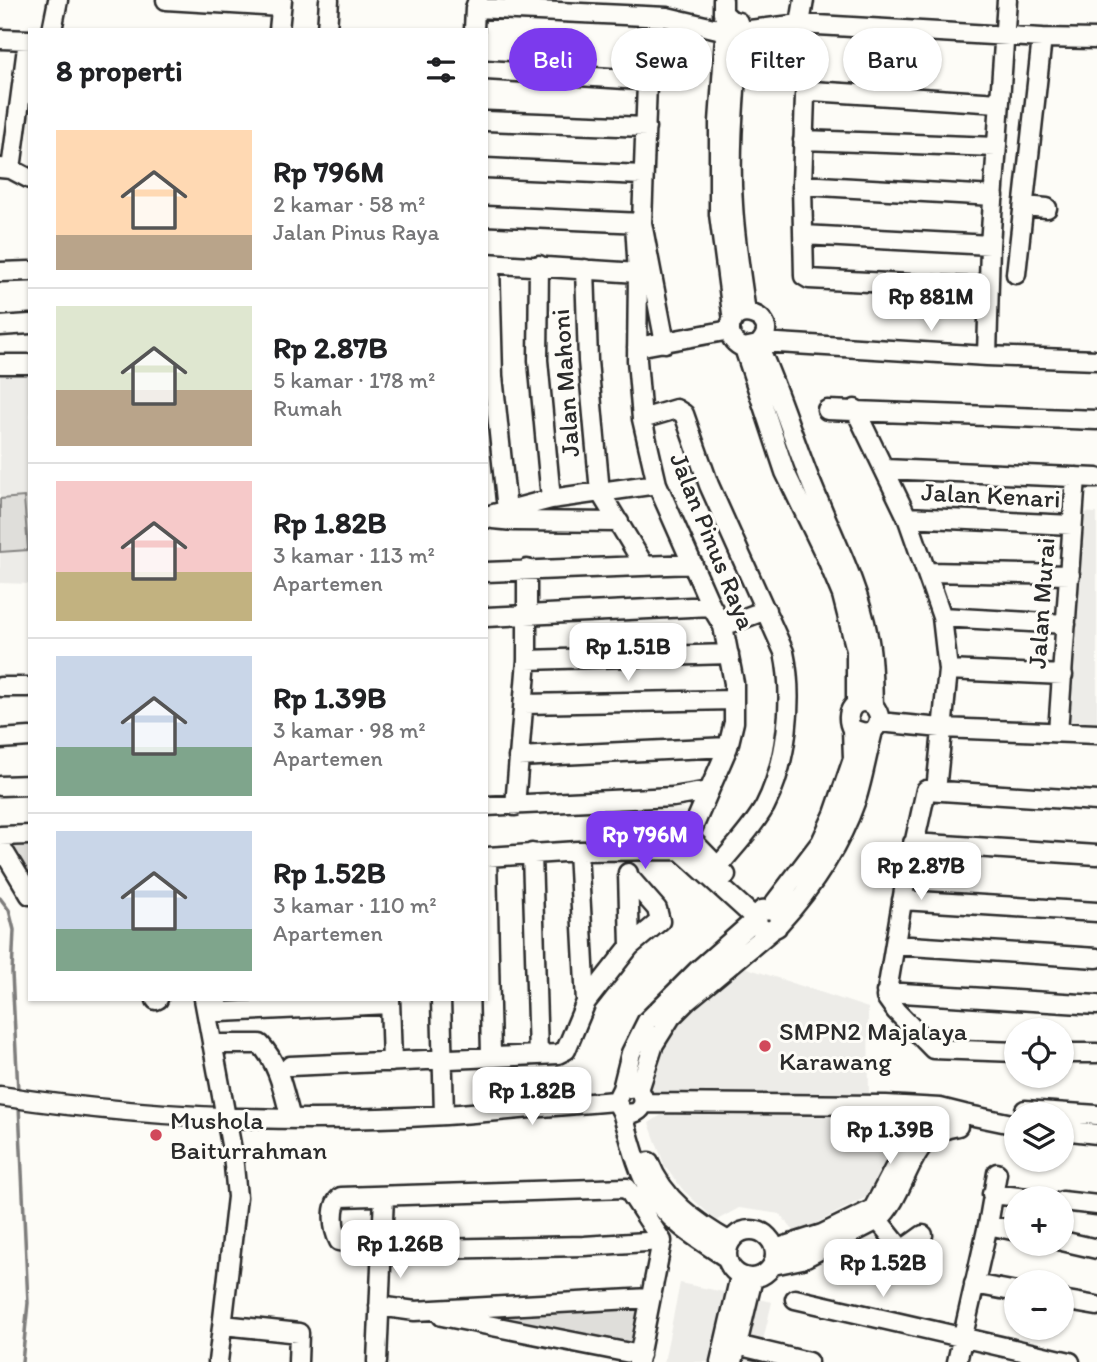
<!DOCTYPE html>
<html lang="id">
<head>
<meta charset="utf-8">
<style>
  body { margin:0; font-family:Itim,sans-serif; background:#f2f2f2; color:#202124; height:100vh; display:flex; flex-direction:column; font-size:26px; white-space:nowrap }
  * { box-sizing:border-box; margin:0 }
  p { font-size:23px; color:#757577 }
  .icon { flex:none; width:38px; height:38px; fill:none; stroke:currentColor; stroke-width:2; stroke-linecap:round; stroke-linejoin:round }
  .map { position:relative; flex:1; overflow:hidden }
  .side { position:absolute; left:28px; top:28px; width:460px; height:973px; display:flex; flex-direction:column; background:#fff; border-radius:0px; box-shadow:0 2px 5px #0004 }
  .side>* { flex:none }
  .hud { position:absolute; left:509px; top:28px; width:481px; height:63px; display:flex; gap:14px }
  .tools { position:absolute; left:1004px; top:1018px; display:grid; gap:14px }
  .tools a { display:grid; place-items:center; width:70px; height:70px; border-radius:50%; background:#fff; box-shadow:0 2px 5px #0004; font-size:35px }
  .price { position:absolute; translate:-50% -60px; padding:0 16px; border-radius:14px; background:#fff; color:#222; font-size:23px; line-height:46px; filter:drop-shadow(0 2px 4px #0008) }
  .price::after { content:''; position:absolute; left:50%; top:42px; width:21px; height:16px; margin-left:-10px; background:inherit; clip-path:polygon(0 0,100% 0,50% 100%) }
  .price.selected { background:#7c3aed; color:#fff }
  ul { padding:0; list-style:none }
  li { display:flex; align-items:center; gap:21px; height:175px; padding:0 28px }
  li+li { border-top:2px solid #e0e0e0 }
  li span { display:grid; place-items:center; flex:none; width:196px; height:140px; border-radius:0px; color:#555 }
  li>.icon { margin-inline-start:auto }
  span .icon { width:84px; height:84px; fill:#fffc; stroke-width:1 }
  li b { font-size:30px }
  h2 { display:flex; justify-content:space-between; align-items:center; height:84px; padding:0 28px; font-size:30px }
  .tag { padding:0 24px; border-radius:32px; background:#fff; box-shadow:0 2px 5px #0004; font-size:24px; line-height:63px }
  .tag.selected { background:#7c3aed; color:#fff }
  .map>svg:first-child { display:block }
  .built { fill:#edece8 }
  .green { fill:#dfdeda; stroke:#858482; stroke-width:2 }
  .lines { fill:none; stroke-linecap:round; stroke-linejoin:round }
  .stream { stroke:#7e7d7b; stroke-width:3.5 }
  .minor-casing { stroke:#2b2b2b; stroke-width:23 }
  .minor { stroke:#fdfcf7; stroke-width:18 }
  .poi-dot { fill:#d1495b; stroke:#fdfcf7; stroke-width:2.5 }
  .labels { text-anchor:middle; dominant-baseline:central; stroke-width:6; stroke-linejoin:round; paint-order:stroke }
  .street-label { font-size:26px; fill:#2b2b2b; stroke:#fdfcf7 }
  .poi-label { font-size:26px; fill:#2b2b2b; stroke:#fdfcf7; text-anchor:start }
</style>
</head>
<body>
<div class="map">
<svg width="1097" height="1362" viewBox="0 0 1097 1362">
  <rect width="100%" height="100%" fill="#fdfcf7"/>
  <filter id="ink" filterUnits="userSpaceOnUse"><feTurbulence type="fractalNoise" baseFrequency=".0143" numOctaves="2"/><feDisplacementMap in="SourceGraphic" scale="14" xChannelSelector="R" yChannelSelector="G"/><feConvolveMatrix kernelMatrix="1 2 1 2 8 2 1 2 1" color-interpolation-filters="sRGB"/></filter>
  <g filter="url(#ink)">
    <path class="built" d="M0,358h30v226l-30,-1z
      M1079,512l18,1v216l-31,-1z
      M744,967l124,41 1,92 -216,-1 -6,-16 5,-19 28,-47z
      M663,1114l270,1 -31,24 -34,57 -72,38 -16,-20 -41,-6 -22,12 -8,-6 -25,-23 -19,-24 -16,-44z
      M680,1283l92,19 -14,60h-94z"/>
    <path class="green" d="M24,497l4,53 -28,2v-53z
      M30,838v53l-30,-51z
      M642,1302l-11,47 -194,-37z"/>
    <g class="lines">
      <path class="stream" d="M0,898l9,12 5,20 -2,43 6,118
        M19,1106l9,197 -6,59"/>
      <defs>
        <path id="minor" d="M166,0l115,7
          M723,0v13l8,7
          M475,8l192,9 55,13 3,7 7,3 7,-3 2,-6 -3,-9 -7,-2 -8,4 -1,6
          M800,24l4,-24
          M52,30l6,-30
          M279,30l3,-30
          M327,30l2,-30
          M474,30l1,-22 3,-8
          M741,31l59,-7 242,14 55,1
          M725,37l-6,85v92l14,107
          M739,37c-4,55 -10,112 -6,168 2,36 8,72 13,108
          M0,39l30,1
          M486,70l155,10 6,3 -5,140 23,120
          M486,121l160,6
          M803,140l193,7
          M0,168l11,1 19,10
          M486,168l156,7
          M11,169l17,-129
          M802,185l192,11
          M1024,206l23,2
          M486,216l156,7
          M803,235l187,10
          M486,263l152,10
          M490,264l3,112 14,134
          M539,265l-1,95 13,139
          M585,269l3,92 12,131 44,73
          M0,272l30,-1
          M1016,274l26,-236
          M988,288l-179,-9 -5,-3 -2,-91 3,-89 2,-4 5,-1 187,12
          M0,326l30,-2
          M762,342l225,14 110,4
          M758,345c21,46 35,94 54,140 20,50 46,98 56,151 5,22 4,46 5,69
          M637,347l93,-17
          M744,348l14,-3c29,-28 -30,-48 -28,-13 1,9 7,13 14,16l41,124 42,87 15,36 14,55v53
          M987,356l3,-111 17,-245
          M0,364h30
          M855,409l52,108 35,100 6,53 -12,121
          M827,410l270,10
          M642,419l34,-10 8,5 25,71 75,167c10,47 3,111 -19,154 -12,22 -32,42 -47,61
          M884,469l213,9
          M486,516l65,-17 106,-15
          M907,517l165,8
          M493,519l21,2 105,1
          M486,572l207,-8
          M928,572l142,3
          M486,617l225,-11
          M942,617l124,7
          M723,626l43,-16
          M527,660l202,-6
          M948,670l115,5
          M0,687h28
          M524,704l210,-4
          M879,722l62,6 156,6
          M1058,732l18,-255
          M0,739l30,-2
          M518,757l210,-10
          M0,786l30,-1
          M486,806l187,-9 36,-6
          M515,806l12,-146v-91
          M0,836l30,-1
          M689,837l37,38
          M913,843l184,12
          M0,845l30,50
          M578,851l8,151
          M532,853l6,202
          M628,873l2,73
          M902,900l195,12
          M770,909l7,3 2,8 -2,7 -10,5 -9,-6 -1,-11 5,-5 8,-1 51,-67 13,-28 19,-55 -1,-30
          M779,924c34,-37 60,-76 77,-124 7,-22 11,-46 17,-69 8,-9 8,-17 0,-26 -18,-10 -30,8 -21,24l13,4 8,-2
          M895,945l202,13
          M886,992l211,13
          M204,999l29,156 4,42 -19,165
          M217,999l3,13 170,-8
          M390,999l2,63
          M441,999l3,116
          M156,1000l2,-1
          M212,1044h48c19,19 24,50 31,75
          M1017,1052l-84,-3 -37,-38 -10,-14 18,-107 22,-100 171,11
          M1062,1053h35
          M491,1056l-4,-199 91,-6 102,-1 9,-13 39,-90 6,-25v-39l-11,-57 -12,-20 -54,-122 -15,-65 -5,-59 1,-87 -3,-50
          M290,1066l248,-11 20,-1 8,-4 20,-48 44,-56 30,-25 -3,-12 -28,-32
          M622,1089l13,-2c17,12 6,32 -13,25l-6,-11 6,-12 9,-36 16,-32 50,-50 59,-52 -76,-69
          M639,1090l15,-46 17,-27 16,-16 84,-70
          M0,1096c147,22 297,28 446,19 57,-4 113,-10 170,-14
          M644,1103l242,2 54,3 24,6
          M1025,1110l72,5
          M622,1112c8,26 14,54 27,78 17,30 50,50 78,68
          M1062,1130l35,4
          M649,1162c14,37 47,61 81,80
          M992,1194l45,5
          M1062,1201l35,4
          M873,1209l5,11 24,30 21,-15
          M988,1225l29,6
          M727 1254a24 24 0 1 1 48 0a24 24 0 1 1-48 0Z
          M1062,1241l35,8
          M775,1249l47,-15 51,-25 34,-65 17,-19 19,-8 21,-3 53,11
          M773,1265l29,-6 76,-39c33,-30 28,-87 80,-94
          M974,1284l43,8
          M795,1299l275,63
          M1062,1300l35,6
          M379,1306l36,5 235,-13
          M442,1316l198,39
          M223,1325l76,8 -1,29
          M737,1345l71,17
          M377,1362l7,-166
          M638,1362l24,-121 -35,-53 -286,9c-11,8 -8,33 -2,44l44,9 201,-4 78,-5
          M720,1362l20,-86
          M733,1362l20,-84
          M957,1362l31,-137 9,-52"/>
      </defs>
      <use href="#minor" class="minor-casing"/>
      <use href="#minor" class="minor"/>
    </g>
  </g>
  <g class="poi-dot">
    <circle cx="765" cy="1046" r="7"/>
    <circle cx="156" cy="1135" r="7"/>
  </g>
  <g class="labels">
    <g class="street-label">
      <text transform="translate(565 383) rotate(-94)">Jalan Mahoni</text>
      <text transform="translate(991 495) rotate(3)">Jalan Kenari</text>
      <text transform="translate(713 541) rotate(68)">Jalan Pinus Raya</text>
      <text transform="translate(1041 603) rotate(-86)">Jalan Murai</text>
    </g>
    <g class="poi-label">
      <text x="779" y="1031">SMPN2 Majalaya<tspan x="779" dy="30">Karawang</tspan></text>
      <text x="170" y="1120">Mushola<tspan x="170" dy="30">Baiturrahman</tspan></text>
    </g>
  </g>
</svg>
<div class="tools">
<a><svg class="icon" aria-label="locate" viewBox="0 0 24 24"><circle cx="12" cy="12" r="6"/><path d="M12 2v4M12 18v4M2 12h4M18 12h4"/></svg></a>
<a><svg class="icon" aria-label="layers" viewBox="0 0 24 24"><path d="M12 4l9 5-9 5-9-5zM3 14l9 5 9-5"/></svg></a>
<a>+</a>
<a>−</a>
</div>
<b class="price" style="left:931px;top:333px">Rp 881M</b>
<b class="price" style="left:628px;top:683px">Rp 1.51B</b>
<b class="price selected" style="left:645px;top:871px">Rp 796M</b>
<b class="price" style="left:921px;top:902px">Rp 2.87B</b>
<b class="price" style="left:532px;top:1127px">Rp 1.82B</b>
<b class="price" style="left:890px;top:1166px">Rp 1.39B</b>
<b class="price" style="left:400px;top:1280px">Rp 1.26B</b>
<b class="price" style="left:883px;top:1299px">Rp 1.52B</b>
<div class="hud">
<a class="tag selected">Beli</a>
<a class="tag">Sewa</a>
<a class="tag">Filter</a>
<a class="tag">Baru</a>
</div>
<section class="side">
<h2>8 properti<svg class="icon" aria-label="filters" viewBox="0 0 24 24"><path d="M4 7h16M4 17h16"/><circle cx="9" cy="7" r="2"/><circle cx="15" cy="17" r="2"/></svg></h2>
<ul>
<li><span style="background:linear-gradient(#ffd9b3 75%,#b9a48a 0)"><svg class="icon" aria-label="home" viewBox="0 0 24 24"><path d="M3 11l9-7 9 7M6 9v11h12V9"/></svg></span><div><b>Rp 796M</b><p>2 kamar · 58 m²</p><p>Jalan Pinus Raya</p></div></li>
<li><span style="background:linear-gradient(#dfe7d0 60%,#b9a48a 0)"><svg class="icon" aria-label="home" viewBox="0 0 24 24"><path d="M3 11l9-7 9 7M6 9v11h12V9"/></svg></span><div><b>Rp 2.87B</b><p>5 kamar · 178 m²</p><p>Rumah</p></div></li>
<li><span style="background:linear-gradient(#f6c9c9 65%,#c2b280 0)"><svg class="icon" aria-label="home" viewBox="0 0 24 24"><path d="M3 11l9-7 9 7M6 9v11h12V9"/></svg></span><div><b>Rp 1.82B</b><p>3 kamar · 113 m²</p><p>Apartemen</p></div></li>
<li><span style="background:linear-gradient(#c9d6e8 65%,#7fa58c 0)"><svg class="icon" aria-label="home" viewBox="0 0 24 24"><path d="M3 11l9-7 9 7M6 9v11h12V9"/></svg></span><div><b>Rp 1.39B</b><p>3 kamar · 98 m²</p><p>Apartemen</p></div></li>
<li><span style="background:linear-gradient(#c9d6e8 70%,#7fa58c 0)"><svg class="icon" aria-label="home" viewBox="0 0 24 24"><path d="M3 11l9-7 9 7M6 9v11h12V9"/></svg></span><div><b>Rp 1.52B</b><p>3 kamar · 110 m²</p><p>Apartemen</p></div></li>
</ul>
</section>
</div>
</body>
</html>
